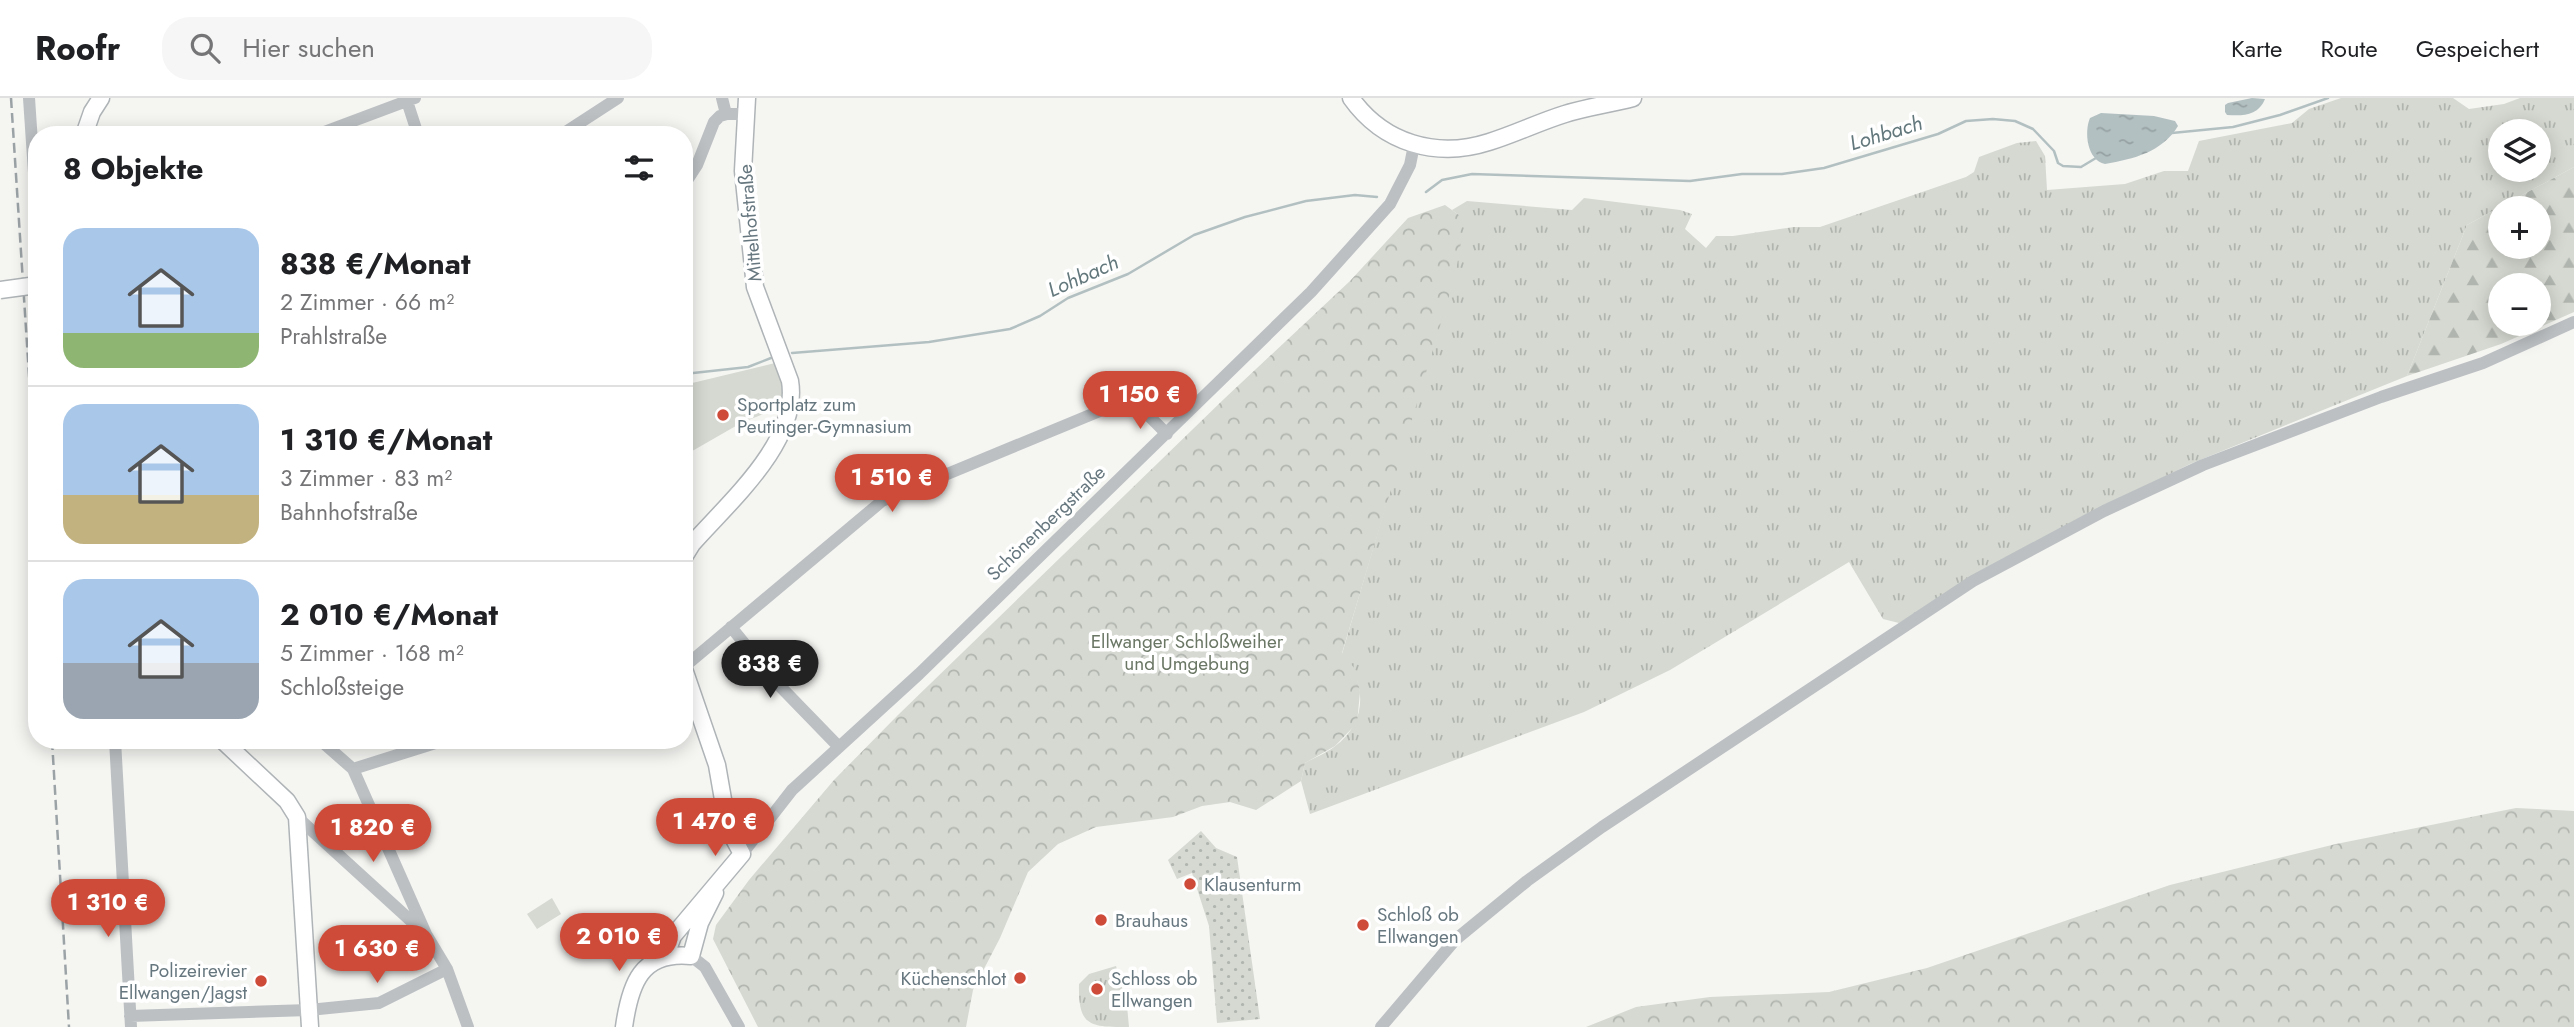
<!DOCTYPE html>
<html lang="de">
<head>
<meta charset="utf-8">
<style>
  body { margin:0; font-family:Jost,sans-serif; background:#f6f6f6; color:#202124; height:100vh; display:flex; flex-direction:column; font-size:26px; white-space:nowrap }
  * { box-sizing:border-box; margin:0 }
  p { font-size:23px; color:#757577 }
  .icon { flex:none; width:38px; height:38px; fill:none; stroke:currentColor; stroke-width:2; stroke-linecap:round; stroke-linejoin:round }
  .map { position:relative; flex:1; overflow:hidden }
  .drawer { position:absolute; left:28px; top:28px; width:665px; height:623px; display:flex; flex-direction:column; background:#fff; border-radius:28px; box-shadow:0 4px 18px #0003 }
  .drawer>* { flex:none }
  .tools { position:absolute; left:2488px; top:21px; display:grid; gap:14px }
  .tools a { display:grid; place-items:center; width:63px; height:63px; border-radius:50%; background:#fff; box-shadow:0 4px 18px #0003; font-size:35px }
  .price { position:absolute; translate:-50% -60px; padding:0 16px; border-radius:24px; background:#ce4b39; color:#fff; font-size:23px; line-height:46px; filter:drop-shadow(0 2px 4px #0008) }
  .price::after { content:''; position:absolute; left:50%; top:42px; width:21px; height:16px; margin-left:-10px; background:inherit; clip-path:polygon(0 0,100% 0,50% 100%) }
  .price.active { background:#222; color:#fff }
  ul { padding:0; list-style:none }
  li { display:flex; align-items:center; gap:21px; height:175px; padding:0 35px }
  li+li { border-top:2px solid #e0e0e0 }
  li span { display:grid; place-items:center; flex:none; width:196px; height:140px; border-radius:21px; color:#555 }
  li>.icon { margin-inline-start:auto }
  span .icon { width:84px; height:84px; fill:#fffc; stroke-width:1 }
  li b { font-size:30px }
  h2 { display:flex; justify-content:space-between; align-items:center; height:84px; padding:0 35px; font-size:30px }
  header { display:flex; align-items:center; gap:42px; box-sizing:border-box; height:98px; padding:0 35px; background:#fff; border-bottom:2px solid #e0e0e0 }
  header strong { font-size:33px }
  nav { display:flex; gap:38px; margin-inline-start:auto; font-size:24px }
  .search { width:490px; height:63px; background:#f6f6f6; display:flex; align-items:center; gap:18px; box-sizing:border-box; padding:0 24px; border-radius:28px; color:#757577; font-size:26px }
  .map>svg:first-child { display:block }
  .grass { fill:url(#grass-tufts); fill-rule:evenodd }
  .forest { fill:url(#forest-firs); fill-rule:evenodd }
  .park { fill:url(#park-crowns) }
  .garden { fill:url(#garden-dots) }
  .pitch { fill:#d5d9d1 }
  .water { fill:url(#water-ripples) }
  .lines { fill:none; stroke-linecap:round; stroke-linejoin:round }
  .stream { stroke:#b3c0c2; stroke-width:2.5 }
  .secondary-casing { stroke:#afb4b7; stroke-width:19 }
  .street { stroke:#bcc0c3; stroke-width:12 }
  .secondary { stroke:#fff; stroke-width:16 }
  .rail { stroke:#9ca3a7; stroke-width:2.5; stroke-dasharray:10 5; stroke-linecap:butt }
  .secondary-bridge-casing { stroke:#afb4b7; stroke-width:19; stroke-linecap:butt }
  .secondary-bridge { stroke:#fff; stroke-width:16 }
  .poi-dot { fill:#ce4b39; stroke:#fff; stroke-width:2.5 }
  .labels { text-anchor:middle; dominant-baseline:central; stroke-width:7; stroke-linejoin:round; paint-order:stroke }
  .street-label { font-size:19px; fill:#67777f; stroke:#fff }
  .poi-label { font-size:19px; fill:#67777f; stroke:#fff; text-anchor:start }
  .park-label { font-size:19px; fill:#6b7765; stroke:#fff }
  .water-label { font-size:21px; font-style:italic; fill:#63787c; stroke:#fff }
</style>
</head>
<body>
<header>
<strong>Roofr</strong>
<div class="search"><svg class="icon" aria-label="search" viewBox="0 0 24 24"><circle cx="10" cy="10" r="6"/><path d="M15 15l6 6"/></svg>Hier suchen</div>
<nav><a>Karte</a><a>Route</a><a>Gespeichert</a></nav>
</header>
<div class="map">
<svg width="2574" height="929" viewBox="0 0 2574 929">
  <defs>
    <pattern id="grass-tufts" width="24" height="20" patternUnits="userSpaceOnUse" patternTransform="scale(1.75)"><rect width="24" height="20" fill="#d5d9d1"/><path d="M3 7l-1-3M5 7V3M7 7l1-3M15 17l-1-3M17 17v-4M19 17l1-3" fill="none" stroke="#b1b5af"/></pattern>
    <pattern id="forest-firs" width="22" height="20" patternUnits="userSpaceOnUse" patternTransform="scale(1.75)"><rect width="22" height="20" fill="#d5d9d1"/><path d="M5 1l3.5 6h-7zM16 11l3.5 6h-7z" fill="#b1b5af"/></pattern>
    <pattern id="park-crowns" width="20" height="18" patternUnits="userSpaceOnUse" patternTransform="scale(1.75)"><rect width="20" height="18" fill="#d5d9d1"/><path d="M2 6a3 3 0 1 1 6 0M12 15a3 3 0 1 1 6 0" fill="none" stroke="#b1b5af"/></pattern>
    <pattern id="garden-dots" width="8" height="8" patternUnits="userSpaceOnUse" patternTransform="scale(1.75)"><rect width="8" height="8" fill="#d5d9d1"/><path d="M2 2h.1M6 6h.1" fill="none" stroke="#b1b5af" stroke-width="1.8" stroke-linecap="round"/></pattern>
    <pattern id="water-ripples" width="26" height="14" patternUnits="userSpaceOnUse" patternTransform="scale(1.75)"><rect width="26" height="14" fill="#b3c0c2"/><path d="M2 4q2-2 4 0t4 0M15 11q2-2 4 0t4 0" fill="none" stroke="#95a1a3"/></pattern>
  </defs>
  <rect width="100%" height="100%" fill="#f5f5f2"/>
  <path class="grass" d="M2341,0h112l16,11 35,-5 16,-6h54v69l-107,58 -60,151 -217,88 -165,83 -126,76 -16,-4 -34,-57 -179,108 -86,42 -274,102 -9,-33 4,-18c9,-5 21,-10 29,-16 34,-25 33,-63 8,-93l73,-248 44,-191 -7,-5 15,-9 105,9 12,-12 96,12 12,4 -7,15 21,19 10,-12h17l61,-9h26l146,-50 8,-5 5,-15 38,-14 19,-2 9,15 2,34 78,-6 39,-13h24l11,-30 93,-18 17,-14zM2501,33h38v39h-38z
    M1116,868l11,40 2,21c-39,0 -51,0 -50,-43l10,-10z"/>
  <path class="forest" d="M2574,69v145l-73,32 -94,32 60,-151zM2501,110h38v39h-38zM2501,187h38v39h-38z"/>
  <path class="park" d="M1445,107l14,10 2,28 -6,33 -113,377 13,16 5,23 -3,31 -22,23 -30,17 -4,18 -45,29 -26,-8 -28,4 -29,11 -77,10 -38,17 -30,28 -28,66 -27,52 -7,37h-208l-45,-88 3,-14 33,-45 85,-100 64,-65 327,-317 125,-117 58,-63z
    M2516,710l58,3v216h-988l50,-20 74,-10 119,-5 98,-24 243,-83 166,-41z"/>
  <path class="garden" d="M1201,733l15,17 21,9 23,162 -43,4 -8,-97 -17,-53 -15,6 -9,-19z"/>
  <path class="pitch" d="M775,265l8,21 -2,23 -40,16 -47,27 -10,3v-68z
    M552,800l9,16 -24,15 -10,-15z"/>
  <path class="water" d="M2252,0l13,1c-7,17 -22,17 -38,16l-2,-3v-7l3,-2z
    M2101,15l53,3 21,5 3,5c-16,26 -44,33 -73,38 -18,-4 -21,-32 -15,-46z"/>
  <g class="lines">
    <path class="stream" d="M2172,35l61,-6 47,-12 48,-17
      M1426,94l16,-12 30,-6 218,7 52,-7h40l42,-6 114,-34 28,-13 27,-2 22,2 18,8 21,22 4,12 5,3 18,1 15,-9
      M792,255l137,-11 81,-13 30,-13 28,-18 60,-24 66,-39 51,-18 61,-16 49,-6 22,2
      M684,276l64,-7 23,-9"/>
    <defs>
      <path id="secondary" d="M1351,0c32,45 85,61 138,44 26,-8 50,-20 76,-28 22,-7 46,-10 68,-16
        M84,37l8,-23 9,-14
        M684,459l8,-13c37,-42 108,-103 98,-163l-35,-94 -12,-116 4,-73
        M222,642l65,61 10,16 13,210
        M666,857l7,-19 69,-82 -14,-26 -11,-63 -33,-96
        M624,929c6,-43 17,-76 67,-71l9,-33 15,-30"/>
    </defs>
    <use href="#secondary" class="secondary-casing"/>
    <path class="street" d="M29,0l8,119
      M406,0l12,37
      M722,0l4,16
      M316,37l99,-37
      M561,37l57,-37
      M684,87l13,-20 17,-43 6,-6 7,-2h18
      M731,529l43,53 65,67
      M684,569l198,-166 242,-100 11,1 32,32
      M115,642l16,287
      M320,642l33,29 73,165 21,35 21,58
      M353,671l92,-29
      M297,719l124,113
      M742,756l50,-64 127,-116 392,-382 79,-88 20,-39 4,-20
      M691,858l14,11 34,60
      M130,918l179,-6 70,-7 68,-34
      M1381,929l74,-87 72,-59 75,-54 371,-246 131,-70 99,-46 178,-68 102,-34 91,-41"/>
    <use href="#secondary" class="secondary"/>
    <path class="rail" d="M11,0l26,400
      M52,642l17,287"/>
    <defs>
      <path id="secondary-bridge" d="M0,192l37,-5"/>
    </defs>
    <use href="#secondary-bridge" class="secondary-bridge-casing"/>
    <use href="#secondary-bridge" class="secondary-bridge"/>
  </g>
  <g class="poi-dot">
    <circle cx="723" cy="317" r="7"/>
    <circle cx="1190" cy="786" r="7"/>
    <circle cx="1101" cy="822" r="7"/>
    <circle cx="1363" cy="827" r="7"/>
    <circle cx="1020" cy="880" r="7"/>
    <circle cx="261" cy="883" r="7"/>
    <circle cx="1097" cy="891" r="7"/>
  </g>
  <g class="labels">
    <g class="street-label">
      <text transform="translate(750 125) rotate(-95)">Mittelhofstraße</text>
      <text transform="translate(1046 425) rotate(-44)">Schönenbergstraße</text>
    </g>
    <g class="poi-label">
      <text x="737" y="306">Sportplatz zum<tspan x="737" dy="22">Peutinger-Gymnasium</tspan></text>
      <text x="1204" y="786">Klausenturm</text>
      <text x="1377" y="816">Schloß ob<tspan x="1377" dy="22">Ellwangen</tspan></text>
      <text x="1115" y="822">Brauhaus</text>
      <text x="247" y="872" text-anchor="end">Polizeirevier<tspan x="247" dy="22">Ellwangen/Jagst</tspan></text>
      <text x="1006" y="880" text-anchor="end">Küchenschlot</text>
      <text x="1111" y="880">Schloss ob<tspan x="1111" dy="22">Ellwangen</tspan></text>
    </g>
    <g class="park-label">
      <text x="1187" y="543">Ellwanger Schloßweiher<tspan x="1187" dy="22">und Umgebung</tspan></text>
    </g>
    <g class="water-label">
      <text transform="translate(1886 35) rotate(-17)">Lohbach</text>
      <text transform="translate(1083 178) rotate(-24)">Lohbach</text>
    </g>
  </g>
</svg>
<div class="tools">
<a><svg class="icon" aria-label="layers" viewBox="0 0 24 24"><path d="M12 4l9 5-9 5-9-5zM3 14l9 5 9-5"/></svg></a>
<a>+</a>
<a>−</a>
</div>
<b class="price" style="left:1140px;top:333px">1 150 €</b>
<b class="price" style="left:892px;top:416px">1 510 €</b>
<b class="price active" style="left:770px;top:602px">838 €</b>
<b class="price" style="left:715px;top:760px">1 470 €</b>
<b class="price" style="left:373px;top:766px">1 820 €</b>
<b class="price" style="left:108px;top:841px">1 310 €</b>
<b class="price" style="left:619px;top:875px">2 010 €</b>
<b class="price" style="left:377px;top:887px">1 630 €</b>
<section class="drawer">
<h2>8 Objekte<svg class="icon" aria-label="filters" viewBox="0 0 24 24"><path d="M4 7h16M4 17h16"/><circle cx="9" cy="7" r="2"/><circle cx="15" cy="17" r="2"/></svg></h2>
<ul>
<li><span style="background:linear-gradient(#a9c7e8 75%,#8fb573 0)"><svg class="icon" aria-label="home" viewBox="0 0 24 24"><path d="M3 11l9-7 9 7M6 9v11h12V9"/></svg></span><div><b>838 €/Monat</b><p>2 Zimmer · 66 m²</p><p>Prahlstraße</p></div></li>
<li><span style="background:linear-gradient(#a9c7e8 65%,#c2b280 0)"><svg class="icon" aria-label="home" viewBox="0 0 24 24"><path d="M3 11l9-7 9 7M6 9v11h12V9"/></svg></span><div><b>1 310 €/Monat</b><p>3 Zimmer · 83 m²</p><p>Bahnhofstraße</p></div></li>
<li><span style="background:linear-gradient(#a9c7e8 60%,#9aa5b1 0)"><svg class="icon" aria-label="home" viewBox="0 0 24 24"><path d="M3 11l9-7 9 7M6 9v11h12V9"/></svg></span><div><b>2 010 €/Monat</b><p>5 Zimmer · 168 m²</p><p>Schloßsteige</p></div></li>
</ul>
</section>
</div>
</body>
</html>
